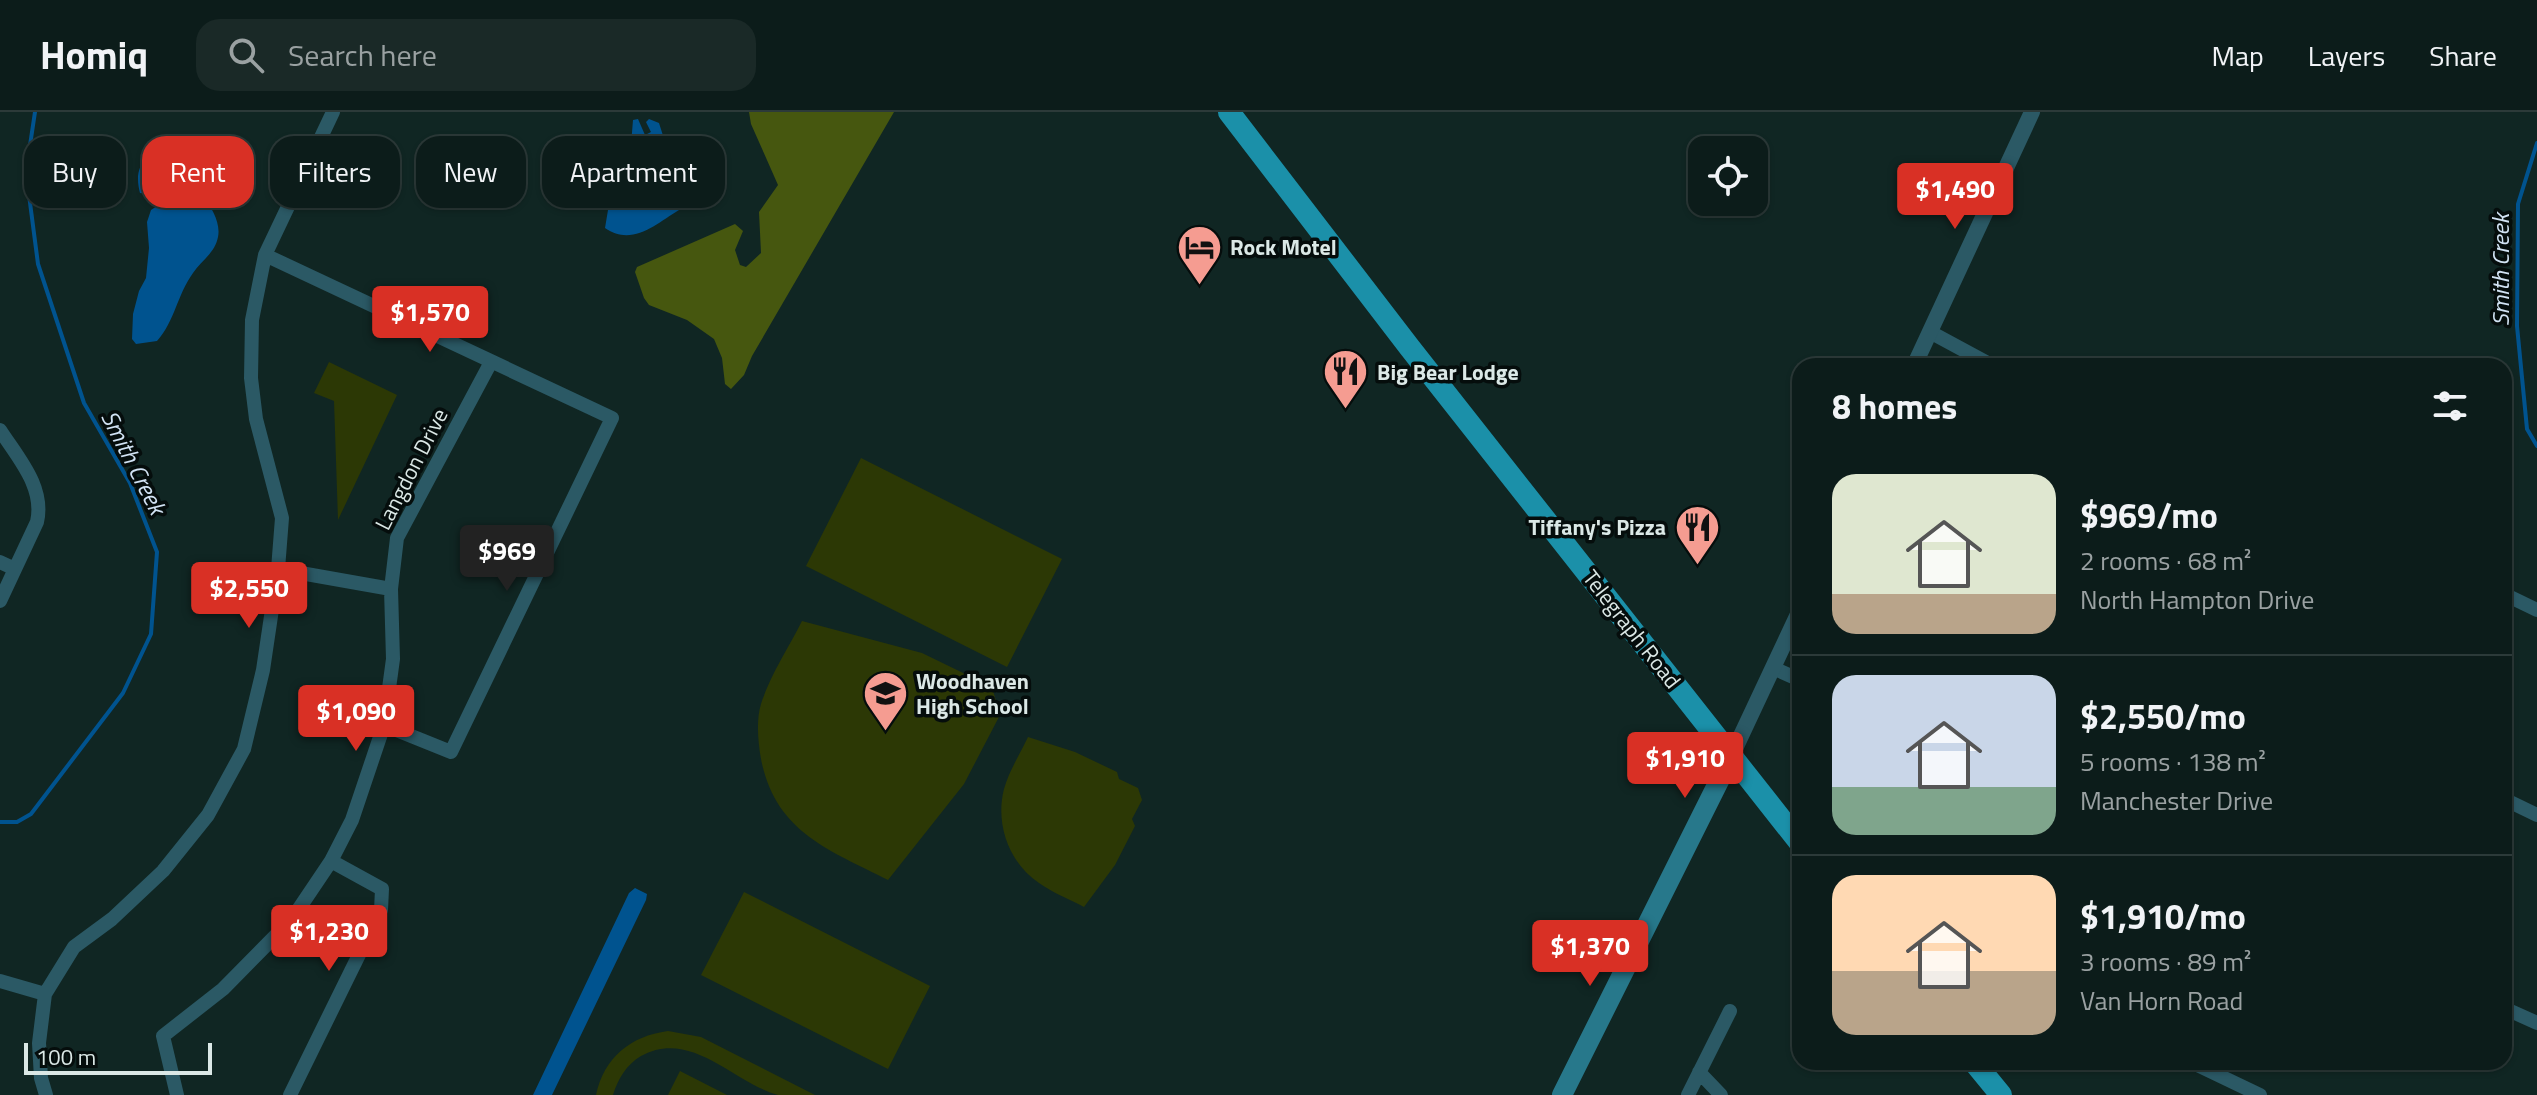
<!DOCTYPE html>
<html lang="en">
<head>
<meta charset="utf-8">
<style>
  body { margin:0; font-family:"Titillium Web",sans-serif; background:#1a2927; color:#f1f3f6; height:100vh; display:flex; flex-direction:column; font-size:30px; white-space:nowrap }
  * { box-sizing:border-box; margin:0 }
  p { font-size:26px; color:#9aa1a2 }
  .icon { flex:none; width:44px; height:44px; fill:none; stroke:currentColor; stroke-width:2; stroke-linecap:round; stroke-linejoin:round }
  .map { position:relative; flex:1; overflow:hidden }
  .details { position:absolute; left:1792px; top:246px; width:720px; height:712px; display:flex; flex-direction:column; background:#0c1c1a; border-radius:24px; box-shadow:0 2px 6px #0004,0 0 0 2px #2c3a39 }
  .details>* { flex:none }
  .top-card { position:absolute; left:24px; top:24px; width:760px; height:72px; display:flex; gap:16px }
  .controls { position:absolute; left:1688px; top:24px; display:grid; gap:16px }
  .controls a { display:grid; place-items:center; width:80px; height:80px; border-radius:16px; background:#0c1c1a; box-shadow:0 2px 6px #0004,0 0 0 2px #2c3a39; font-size:40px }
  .scale { position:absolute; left:24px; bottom:20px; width:188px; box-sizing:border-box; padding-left:8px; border:4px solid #dbe8e6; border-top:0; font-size:22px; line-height:28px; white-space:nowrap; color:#dbe8e6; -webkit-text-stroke:6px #050d0c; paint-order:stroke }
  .price { position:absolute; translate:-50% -68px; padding:0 18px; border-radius:8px; background:#d93025; color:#fff; font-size:26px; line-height:52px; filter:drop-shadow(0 2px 4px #0008) }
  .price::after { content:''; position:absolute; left:50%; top:48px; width:24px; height:18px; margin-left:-12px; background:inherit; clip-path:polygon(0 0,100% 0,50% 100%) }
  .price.selected { background:#222; color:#fff }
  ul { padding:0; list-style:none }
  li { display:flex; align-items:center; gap:24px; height:200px; padding:0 40px }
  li+li { border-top:2px solid #2c3a39 }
  li span { display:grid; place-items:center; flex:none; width:224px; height:160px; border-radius:24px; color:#555 }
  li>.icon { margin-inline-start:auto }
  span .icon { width:96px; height:96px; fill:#fffc; stroke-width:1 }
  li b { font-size:34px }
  h2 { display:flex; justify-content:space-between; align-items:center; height:96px; padding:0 40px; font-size:34px }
  .chip { padding:0 28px; border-radius:24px; background:#0c1c1a; box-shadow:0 2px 6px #0004,0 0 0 2px #2c3a39; font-size:28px; line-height:72px }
  .chip.selected { background:#d93025; color:#fff }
  header { display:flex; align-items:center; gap:48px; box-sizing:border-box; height:112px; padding:0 40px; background:#0c1c1a; border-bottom:2px solid #2c3a39 }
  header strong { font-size:38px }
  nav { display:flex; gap:44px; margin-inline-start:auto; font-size:28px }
  .search { width:560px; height:72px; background:#1a2927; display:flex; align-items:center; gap:20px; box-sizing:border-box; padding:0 28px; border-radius:24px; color:#9aa1a2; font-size:30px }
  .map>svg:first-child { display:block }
  .green { fill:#2c3805 }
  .forest { fill:#46570f }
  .water { fill:#00538f }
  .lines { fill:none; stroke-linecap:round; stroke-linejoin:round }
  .stream { stroke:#00538f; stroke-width:4 }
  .minor { stroke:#2b5965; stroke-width:14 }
  .tertiary { stroke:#2b5965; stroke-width:16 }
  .secondary { stroke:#27788b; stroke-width:20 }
  .primary { stroke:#1b90a9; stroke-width:22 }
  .labels { text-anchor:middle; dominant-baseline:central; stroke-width:7; stroke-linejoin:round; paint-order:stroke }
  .poi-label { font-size:22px; font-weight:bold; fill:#dbe8e6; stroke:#050d0c; text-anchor:start }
  .street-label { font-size:22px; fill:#dbe8e6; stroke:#050d0c }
  .water-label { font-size:24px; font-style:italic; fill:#d2e3f4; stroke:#050d0c }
</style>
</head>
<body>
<header>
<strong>Homiq</strong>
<div class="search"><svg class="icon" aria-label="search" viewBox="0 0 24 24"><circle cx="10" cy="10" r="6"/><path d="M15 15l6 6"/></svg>Search here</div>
<nav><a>Map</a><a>Layers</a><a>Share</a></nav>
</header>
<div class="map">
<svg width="2537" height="983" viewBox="0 0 2537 983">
  <rect width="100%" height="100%" fill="#102623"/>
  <path class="green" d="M329,250l68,33 -59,125 -4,-119 -20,-8z
    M861,346l201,101 -55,108 -201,-101z
    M802,509l120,32 70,34 8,28 -36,69 -76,96c-59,-30 -113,-48 -127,-121 -3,-17 -5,-39 0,-55 9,-29 28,-57 41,-83z
    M1028,625l47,15 42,20 2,7 19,9 4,12 -10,19 3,7 -20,39 -31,42c-15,-8 -31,-14 -45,-24 -30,-20 -44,-59 -35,-94 5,-18 16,-35 24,-52z
    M744,780l186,94 -42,83 -187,-94z
    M668,919l33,6 114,58c-11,0 -26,0 -37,0 -44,-12 -87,-67 -137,-39 -15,9 -23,23 -28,39h-17c8,-37 34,-59 72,-64z
    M680,959l47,24h-59z"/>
  <path class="forest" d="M749,0h145l-142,244 -8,19 -13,14 -6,-5 -3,-26 -8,-19 -27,-19 -38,-15 -5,-7 -9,-26 2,-5 98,-43 8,7 -8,19 5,15 6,2 15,-14 -2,-41 19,-27 -27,-61z"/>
  <path class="water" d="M638,7l7,16 6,-3 -5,-10 3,-3 10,4 7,22 8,1 3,-5c14,13 24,27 30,45 -6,14 -16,16 -28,24 -23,14 -47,37 -74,18l4,-24 21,-47 3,-37z
    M170,36c18,3 31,16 27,35l-13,2 -16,-3 -18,12 -10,-1c-7,-27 5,-39 30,-45z
    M204,84c7,12 17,26 14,41 -3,16 -17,24 -25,36 -16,22 -18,48 -36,68l-21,3 -4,-5 1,-25 6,-23 7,-13 3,-30 -2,-26 4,-12 9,-6z
    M635,776l12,6 -1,6 -94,195h-19l96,-202z"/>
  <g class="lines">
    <path class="stream" d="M2537,31l-19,61 -1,122 10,103 10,17
      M0,710h17l14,-8 92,-121 28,-59 6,-82 -27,-69 -46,-80 -46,-139 -12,-92 9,-60"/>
    <path class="minor" d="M265,143l347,163 -161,334 -67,-27
      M1930,220l63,34
      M0,318c18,28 45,57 37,92l-37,79
      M0,450l15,7
      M278,457l113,20
      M2504,482l33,16
      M1773,556l27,12
      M2504,687l33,16
      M0,869l45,13
      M2504,896l33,15
      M2191,950l69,33
      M1699,960l22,23
      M46,983l-5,-17 -2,-35 6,-49 29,-47 38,-28 51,-48 45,-56 36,-66 19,-79 15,-101 4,-51 -26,-99 -5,-41 1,-58 13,-65 68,-143
      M177,983l-14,-59 60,-47 69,-70 39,-58 21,-41 32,-95 9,-66 -2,-70 6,-51 94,-176
      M290,983l91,-185 1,-21 -51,-28
      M1688,983l42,-84"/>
    <path class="tertiary" d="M1914,254l118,-254
      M1732,643l68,-145"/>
    <path class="secondary" d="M1562,983l170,-340"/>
    <path class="primary" d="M1229,0l181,236 390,495
      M1974,950l27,33"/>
  </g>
  <defs>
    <symbol id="hotel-pin" viewBox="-11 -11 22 30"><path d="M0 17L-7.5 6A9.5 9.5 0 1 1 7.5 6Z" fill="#f59c91" stroke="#050d0c"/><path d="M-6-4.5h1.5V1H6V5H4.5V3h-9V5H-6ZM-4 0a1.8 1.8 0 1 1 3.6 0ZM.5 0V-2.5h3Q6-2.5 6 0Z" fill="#111"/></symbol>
    <symbol id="restaurant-pin" viewBox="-11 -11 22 30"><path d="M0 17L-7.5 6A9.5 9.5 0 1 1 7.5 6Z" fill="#f59c91" stroke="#050d0c"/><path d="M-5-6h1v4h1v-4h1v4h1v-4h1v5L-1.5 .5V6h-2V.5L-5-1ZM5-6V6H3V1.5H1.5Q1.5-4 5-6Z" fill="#111"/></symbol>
    <symbol id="school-pin" viewBox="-11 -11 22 30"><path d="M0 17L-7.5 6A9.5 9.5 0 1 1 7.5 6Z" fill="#f59c91" stroke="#050d0c"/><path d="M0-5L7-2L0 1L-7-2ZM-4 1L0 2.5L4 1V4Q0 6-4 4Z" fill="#111"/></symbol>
  </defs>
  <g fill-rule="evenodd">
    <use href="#hotel-pin" x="1174" y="110" width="51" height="69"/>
    <use href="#restaurant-pin" x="1320" y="234" width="51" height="69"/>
    <use href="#restaurant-pin" x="1672" y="390" width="51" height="69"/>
    <use href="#school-pin" x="860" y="556" width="51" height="69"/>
  </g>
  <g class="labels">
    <g class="poi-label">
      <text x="1230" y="135">Rock Motel</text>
      <text x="1377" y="260">Big Bear Lodge</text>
      <text x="1666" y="415" text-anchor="end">Tiffany's Pizza</text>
      <text x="916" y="569">Woodhaven<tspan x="916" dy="25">High School</tspan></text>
    </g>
    <g class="street-label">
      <text transform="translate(411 357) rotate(-63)">Langdon Drive</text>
      <text transform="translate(1632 517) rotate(52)">Telegraph Road</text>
    </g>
    <g class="water-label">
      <text transform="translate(2500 158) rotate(-90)">Smith Creek</text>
      <text transform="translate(134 350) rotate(63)">Smith Creek</text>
    </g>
  </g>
</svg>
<div class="controls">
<a><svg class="icon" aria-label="locate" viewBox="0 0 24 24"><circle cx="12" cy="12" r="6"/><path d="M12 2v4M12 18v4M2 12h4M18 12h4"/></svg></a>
</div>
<div class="scale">100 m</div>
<b class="price" style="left:1955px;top:119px">$1,490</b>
<b class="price" style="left:430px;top:242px">$1,570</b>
<b class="price selected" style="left:507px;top:481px">$969</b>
<b class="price" style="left:249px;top:518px">$2,550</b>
<b class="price" style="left:356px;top:641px">$1,090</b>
<b class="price" style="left:1685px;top:688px">$1,910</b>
<b class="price" style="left:329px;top:861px">$1,230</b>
<b class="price" style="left:1590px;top:876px">$1,370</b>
<div class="top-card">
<a class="chip">Buy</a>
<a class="chip selected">Rent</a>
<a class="chip">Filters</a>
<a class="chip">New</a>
<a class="chip">Apartment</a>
</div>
<section class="details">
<h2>8 homes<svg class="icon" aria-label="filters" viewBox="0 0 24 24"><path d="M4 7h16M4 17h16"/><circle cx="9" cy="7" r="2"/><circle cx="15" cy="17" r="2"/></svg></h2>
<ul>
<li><span style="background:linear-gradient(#dfe7d0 75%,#b9a48a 0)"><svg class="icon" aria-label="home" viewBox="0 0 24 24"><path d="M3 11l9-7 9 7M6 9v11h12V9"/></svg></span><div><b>$969/mo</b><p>2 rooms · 68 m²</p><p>North Hampton Drive</p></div></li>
<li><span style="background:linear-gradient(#c9d6e8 70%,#7fa58c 0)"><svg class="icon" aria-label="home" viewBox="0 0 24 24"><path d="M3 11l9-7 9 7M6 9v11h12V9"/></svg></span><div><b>$2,550/mo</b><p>5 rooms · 138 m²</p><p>Manchester Drive</p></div></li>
<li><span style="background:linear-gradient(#ffd9b3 60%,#b9a48a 0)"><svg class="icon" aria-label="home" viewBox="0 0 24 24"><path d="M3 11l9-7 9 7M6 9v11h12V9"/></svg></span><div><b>$1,910/mo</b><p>3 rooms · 89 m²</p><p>Van Horn Road</p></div></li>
</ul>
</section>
</div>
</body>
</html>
